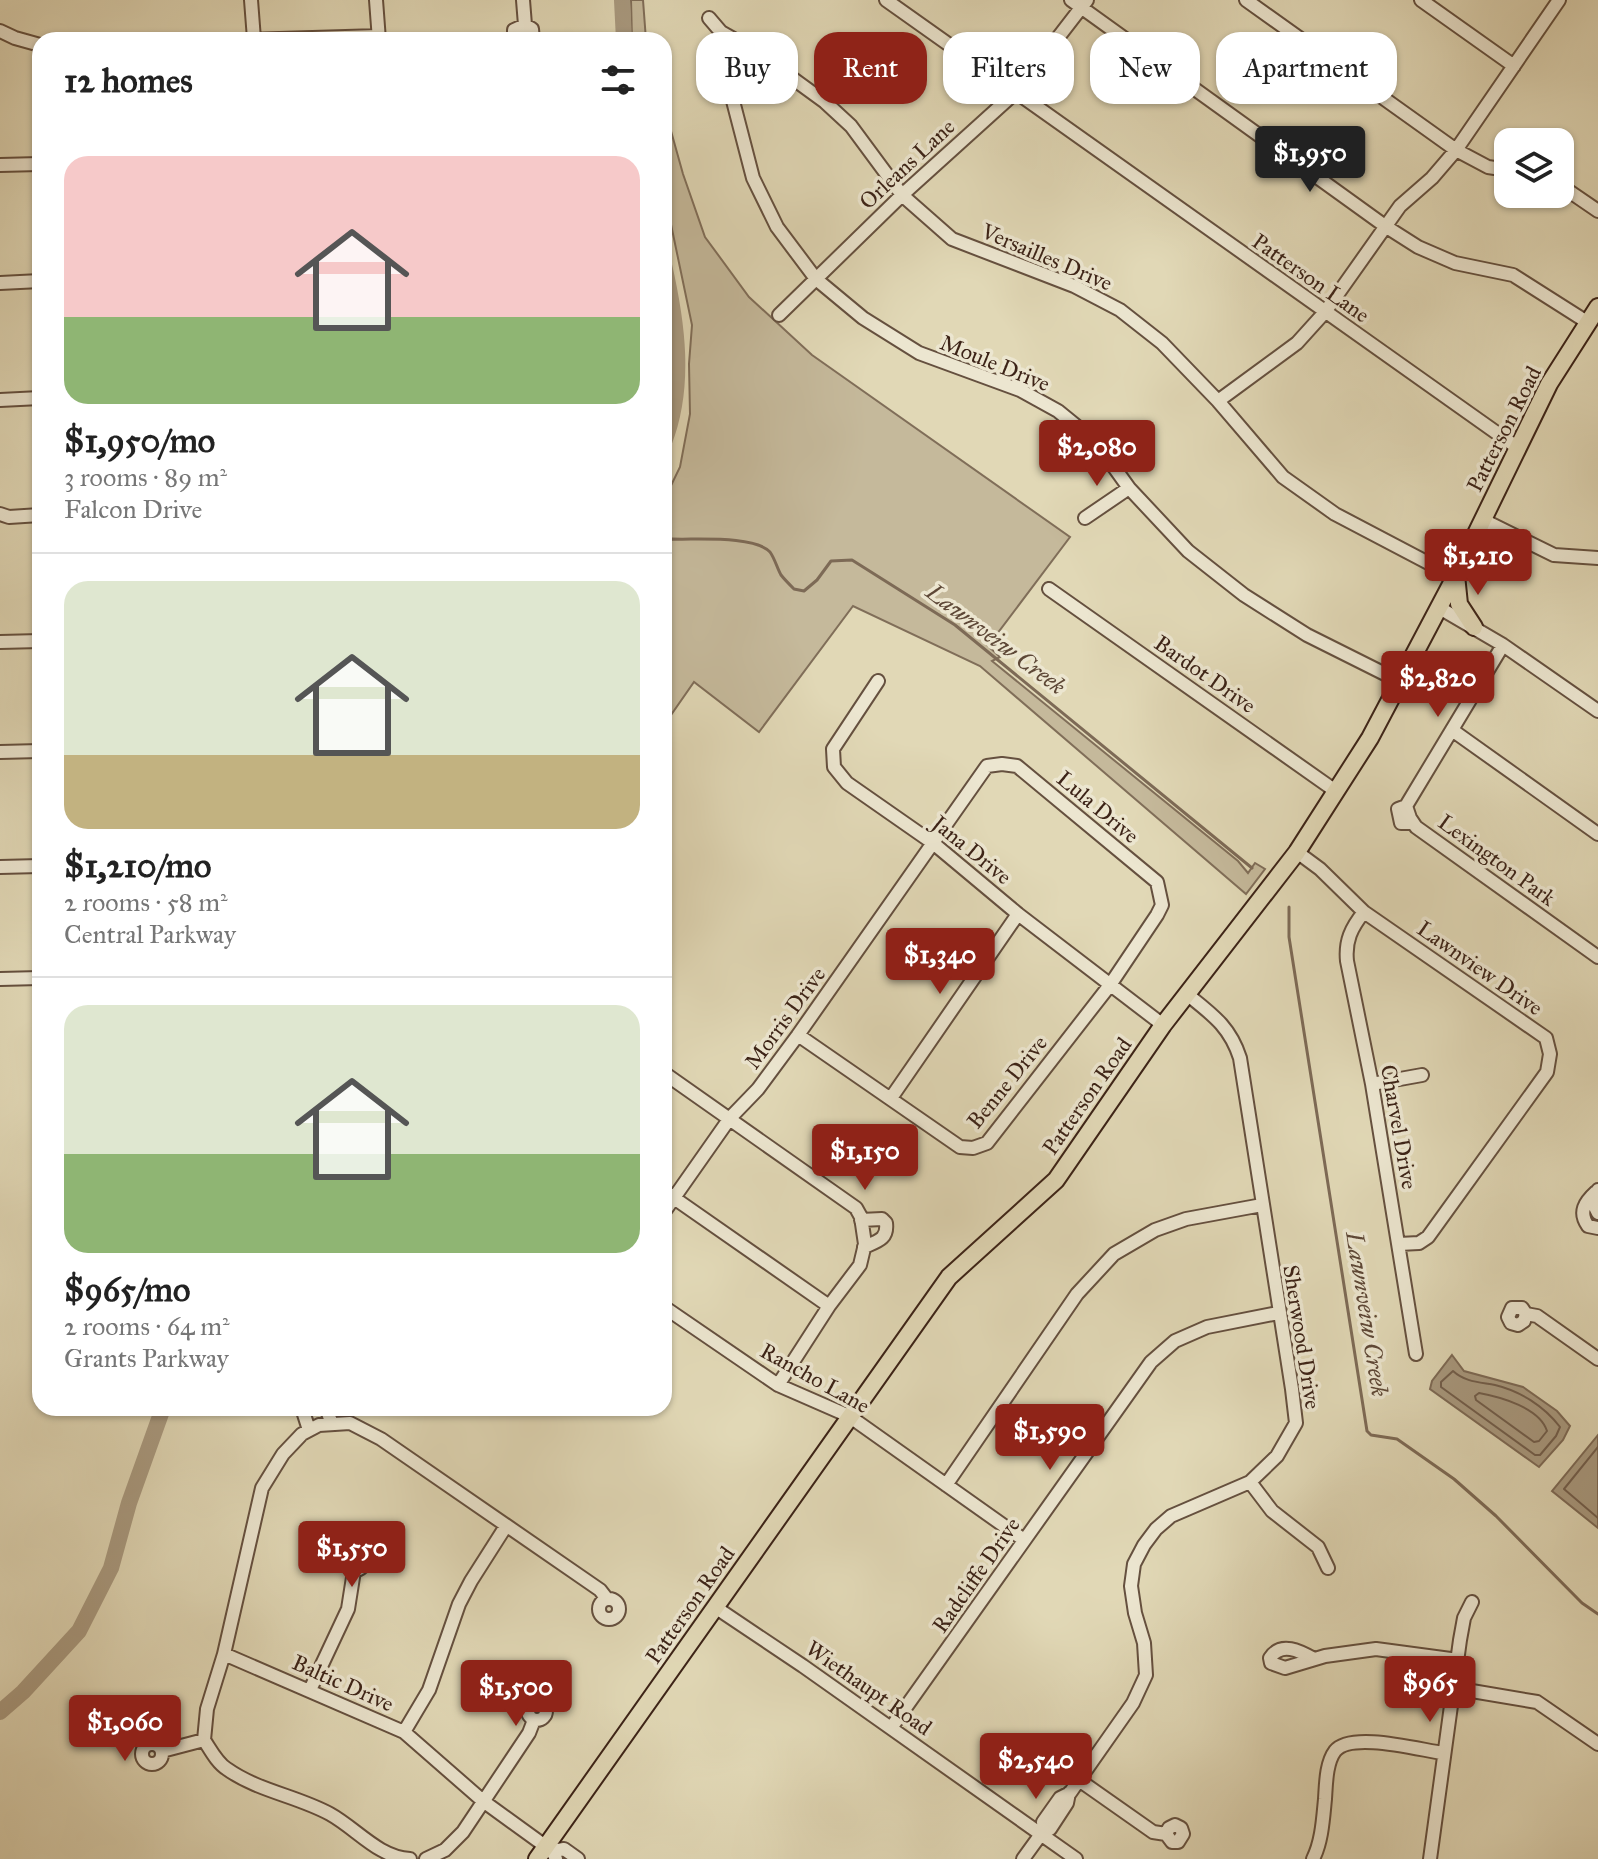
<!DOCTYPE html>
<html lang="en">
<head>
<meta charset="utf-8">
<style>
  body { margin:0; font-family:"IM FELL Great Primer",serif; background:#f2f2f2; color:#222; height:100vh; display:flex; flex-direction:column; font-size:30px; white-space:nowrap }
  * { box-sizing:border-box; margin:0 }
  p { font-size:26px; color:#767676 }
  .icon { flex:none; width:44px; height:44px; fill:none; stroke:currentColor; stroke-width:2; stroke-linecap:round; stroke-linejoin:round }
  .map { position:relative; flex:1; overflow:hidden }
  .sheet { position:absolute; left:32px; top:32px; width:640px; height:1384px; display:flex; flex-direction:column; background:#fff; border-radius:24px; box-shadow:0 2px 6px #0004 }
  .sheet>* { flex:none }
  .guide { position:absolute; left:696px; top:32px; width:760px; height:72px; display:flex; gap:16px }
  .fabs { position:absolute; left:1494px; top:128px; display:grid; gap:16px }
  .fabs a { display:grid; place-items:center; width:80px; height:80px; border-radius:16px; background:#fff; box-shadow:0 2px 6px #0004; font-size:40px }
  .price { position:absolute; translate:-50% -68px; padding:0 18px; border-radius:8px; background:#8f2418; color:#fff; font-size:26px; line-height:52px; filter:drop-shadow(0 2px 4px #0008) }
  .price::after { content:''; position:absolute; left:50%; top:48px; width:24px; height:18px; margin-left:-12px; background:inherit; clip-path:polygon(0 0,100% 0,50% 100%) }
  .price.current { background:#222; color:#fff }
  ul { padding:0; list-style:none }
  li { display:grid; align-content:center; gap:16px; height:424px; padding:0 32px }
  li+li { border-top:2px solid #e0e0e0 }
  li span { display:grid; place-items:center; height:248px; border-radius:24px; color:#555 }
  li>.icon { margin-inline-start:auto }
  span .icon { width:144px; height:144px; fill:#fffc; stroke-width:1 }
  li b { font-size:34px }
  h2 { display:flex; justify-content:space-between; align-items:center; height:96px; padding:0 32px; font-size:34px }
  .tag { padding:0 28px; border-radius:24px; background:#fff; box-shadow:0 2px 6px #0004; font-size:28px; line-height:72px }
  .tag.current { background:#8f2418; color:#fff }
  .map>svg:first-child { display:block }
  .green { fill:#c5b99b; stroke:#806e59; stroke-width:2 }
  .water { fill:#a99a80; stroke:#7d6a56; stroke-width:2 }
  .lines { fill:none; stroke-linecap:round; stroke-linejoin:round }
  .shore { stroke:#725e4c; stroke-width:2 }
  .stream { stroke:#7d6a56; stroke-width:3 }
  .river { stroke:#a99a80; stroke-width:16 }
  .minor-casing { stroke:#65503f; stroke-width:16 }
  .major-casing { stroke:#3c2317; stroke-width:20 }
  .minor { stroke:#ece6d0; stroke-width:12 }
  .major { stroke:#e1d8b6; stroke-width:16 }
  .labels { text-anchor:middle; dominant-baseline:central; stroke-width:7; stroke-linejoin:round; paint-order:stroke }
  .street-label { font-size:22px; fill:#3c2317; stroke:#ece6d0 }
  .water-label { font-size:24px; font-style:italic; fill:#5d4736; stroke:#ece6d0 }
</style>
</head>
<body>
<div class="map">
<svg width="1598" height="1859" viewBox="0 0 1598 1859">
  <rect width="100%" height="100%" fill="#e1d8b6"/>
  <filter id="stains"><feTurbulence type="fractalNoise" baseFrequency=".0025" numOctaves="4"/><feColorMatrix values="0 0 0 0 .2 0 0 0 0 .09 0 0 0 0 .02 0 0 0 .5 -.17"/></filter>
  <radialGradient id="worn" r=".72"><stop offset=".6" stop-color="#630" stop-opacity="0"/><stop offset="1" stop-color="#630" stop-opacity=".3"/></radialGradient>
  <path class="green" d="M631,0h12l3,40h-14z
    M664,106l19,68 22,63 44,60 63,58 258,182 -82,109 12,11 -8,4 246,200 10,12 7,-10 10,6 -19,25 -266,-228 -127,-60 -94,126 -65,-50 -30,43v-225l16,-33 10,-53 -1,-50 3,-39 -28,-134z"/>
  <path class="water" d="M1452,1355l12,16 59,16 34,24 13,15 -7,14 -24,27 -109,-78 2,-8z
    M1598,1435v93l-46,-37z"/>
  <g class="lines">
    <path class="shore" d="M1453,1371c12,11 26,11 42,14 25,6 49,21 65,42l-4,9 -16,19h-5l-94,-68v-5z
      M1479,1393c22,4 61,15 68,38l-8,10 -5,1 -58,-42 -1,-4z
      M1598,1447l-34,42 34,29"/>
    <path class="stream" d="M664,546l8,-7c24,1 82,-4 98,13 5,7 7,16 11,23 4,5 9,10 13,14l10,2 13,-11 14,-19 21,-1 103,65 297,243
      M1289,907v30l78,494 4,4 26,4 57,40 42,37 86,87 16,11"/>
    <path class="river" d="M622,0l2,40
      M664,265c13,57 22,121 0,177
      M0,1712l23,-20 56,-61 32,-63 18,-65 34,-95"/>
    <defs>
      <path id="minor" d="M251,0l3,39
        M376,0l3,40
        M523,0l2,25 7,4 1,11
        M886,0l632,448
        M1071,0l314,226 33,21 37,16 58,12 74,47
        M1246,0l210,150 32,17 20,3
        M1421,0l93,66
        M709,18l12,14 34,19 70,51 26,24 51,69 50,44 122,47 46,24 42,33 56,58 65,76 52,37 120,63
        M0,31l15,7 25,7
        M721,32l4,38 28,108 24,49 39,52 47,39 56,35 101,37 38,21 38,31 33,46 59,63 56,44 63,40 94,47
        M243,40l136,-4
        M514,40v-10l11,-5
        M0,165l40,-1
        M1560,185l38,26
        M0,283l40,-2
        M779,315l123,-120 114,-103 71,-92
        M0,400l40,-2
        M1218,401l79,-58 28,-31 75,-106 32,-28 24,-28 103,-150
        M0,514l9,3 31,-2
        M1085,518l44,-30
        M1483,520l71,35 44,3
        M1049,589l288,203
        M1438,607l65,38 95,66
        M0,642l40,-1
        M878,681l-45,68 1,18 13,16 86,60 85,71 145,111
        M1452,730l146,104
        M0,752l40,-1
        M1406,806l4,12 6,9 182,130
        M1406,806l97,-161
        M1406,806l-8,3 3,14h11
        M1297,852l23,17 44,43 182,126 4,16 -3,18 -119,165 -9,6 -20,1
        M0,867l40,-1
        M1364,912c-13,16 -19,29 -17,49l25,123 44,270
        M0,979l40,-1
        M664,1073l192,135 5,9 4,27 -5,21 -31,41 -51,79
        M1372,1084l50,-9
        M891,1098l127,-184
        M1598,1190l-3,17 3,6
        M664,1191l165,115
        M1596,1192c-11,10 -18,20 -8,34l10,2
        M664,1212l66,-94 28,-29 40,-54 189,-269 15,-2 15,2 140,116 5,23 -5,10 -47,70 -123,158 -14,5 -13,-1 -162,-112
        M861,1220l21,-1 4,4c2,16 -8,18 -22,24
        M664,1307l114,78 71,31 175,124
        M1526,1314l-2,7 -6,4 -7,-2 -3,-6 4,-9h10l4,6 11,2 61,43
        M302,1408l7,22
        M326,1408l6,16
        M1250,1482l22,29 46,36 10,21
        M946,1485l131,-191 37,-40 41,-24 31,-11 76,-14
        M345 1560a10 10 0 1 1 20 0a10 10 0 1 1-20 0Z
        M599 1609a10 10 0 1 1 20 0a10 10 0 1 1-20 0Z
        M715,1607l88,59 273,193
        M224,1654l180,78 79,69 69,50 4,8
        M1314,1659c-14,-8 -33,-18 -44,-1l1,5 14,5 40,-12 51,-7 82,11
        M1454,1688l83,14 61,42
        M310,1690l38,-81 6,-38
        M528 1711a9 9 0 1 1 18 0a9 9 0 1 1-18 0Z
        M891,1728l260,-366 24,-21 32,-14 71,-14
        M404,1732l25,-42 30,-86 12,-23 35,-55
        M142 1754a10 10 0 1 1 20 0a10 10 0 1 1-20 0Z
        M162,1751l42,-11
        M1079,1780l74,52 13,2 6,8h6l5,-8 -2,-6 -6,-3 -6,3 -3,6
        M1044,1830l-1,-8 17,-24 10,-5 9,-13 54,-77 13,-28 -2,-32 -9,-30 -4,-27 3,-22 10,-19 12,-16 15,-13 79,-34 27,-26 19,-33 -4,-34 -52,-331c-10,-31 -27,-43 -52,-63
        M552,1851l12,-2 14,10
        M410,1859c-32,-2 -53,-30 -80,-45 -33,-18 -72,-23 -103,-45 -10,-6 -17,-20 -23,-29l3,-31 17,-55 38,-166 21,-34 19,-20 17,-9 31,-2 31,16 219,151 7,9
        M426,1859l19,-9 18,-18 66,-99 5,-13
        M1023,1859l21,-29 6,-1 17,-26 2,-10
        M1313,1859c9,-18 10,-40 12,-60 1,-15 1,-36 10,-48 16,-20 85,-1 108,2
        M1430,1859l30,-219 4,-22 8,-16"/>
      <path id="major" d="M1456,575l3,29 15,23
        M537,1859l412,-582 107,-97 107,-155 134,-173 73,-114 85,-161 94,-193 49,-77"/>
    </defs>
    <use href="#minor" class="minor-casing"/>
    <use href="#major" class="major-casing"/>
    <use href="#minor" class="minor"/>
    <use href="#major" class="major"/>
  </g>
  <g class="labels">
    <g class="street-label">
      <text transform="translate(907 164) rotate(-43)">Orleans Lane</text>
      <text transform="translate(1047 257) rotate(23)">Versailles Drive</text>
      <text transform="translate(1311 278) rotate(35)">Patterson Lane</text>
      <text transform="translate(995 363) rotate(22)">Moule Drive</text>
      <text transform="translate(1504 429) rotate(-63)">Patterson Road</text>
      <text transform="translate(1205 674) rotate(35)">Bardot Drive</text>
      <text transform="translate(1098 807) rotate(40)">Lula Drive</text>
      <text transform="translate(972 850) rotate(39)">Jana Drive</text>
      <text transform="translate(1497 860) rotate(36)">Lexington Park</text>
      <text transform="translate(1480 968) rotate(35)">Lawnview Drive</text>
      <text transform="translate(785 1018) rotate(-54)">Morris Drive</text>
      <text transform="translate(1007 1082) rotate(-51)">Benne Drive</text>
      <text transform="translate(1087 1096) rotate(-55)">Patterson Road</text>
      <text transform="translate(1399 1127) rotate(80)">Charvel Drive</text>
      <text transform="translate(1302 1337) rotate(81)">Sherwood Drive</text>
      <text transform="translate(815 1378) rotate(29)">Rancho Lane</text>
      <text transform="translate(976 1575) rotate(-55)">Radcliffe Drive</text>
      <text transform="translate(690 1605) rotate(-55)">Patterson Road</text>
      <text transform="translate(343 1683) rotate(24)">Baltic Drive</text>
      <text transform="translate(869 1688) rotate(35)">Wiethaupt Road</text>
    </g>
    <g class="water-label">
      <text transform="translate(996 639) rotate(37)">Lawnveiw Creek</text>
      <text transform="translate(1367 1314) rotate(81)">Lawnveiw Creek</text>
    </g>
  </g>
  <rect width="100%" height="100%" filter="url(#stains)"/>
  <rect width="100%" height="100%" fill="url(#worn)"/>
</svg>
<div class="fabs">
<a><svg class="icon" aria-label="layers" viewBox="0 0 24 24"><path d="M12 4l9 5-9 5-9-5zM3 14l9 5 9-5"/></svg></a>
</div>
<b class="price current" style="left:1310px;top:194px">$1,950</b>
<b class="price" style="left:1097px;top:488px">$2,080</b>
<b class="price" style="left:1478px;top:597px">$1,210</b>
<b class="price" style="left:1438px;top:719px">$2,820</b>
<b class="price" style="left:940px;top:996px">$1,340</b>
<b class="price" style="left:865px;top:1192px">$1,150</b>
<b class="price" style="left:1050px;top:1472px">$1,590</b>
<b class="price" style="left:352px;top:1589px">$1,550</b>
<b class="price" style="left:1430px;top:1724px">$965</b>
<b class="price" style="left:516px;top:1728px">$1,500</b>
<b class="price" style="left:125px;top:1763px">$1,060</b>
<b class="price" style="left:1036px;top:1801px">$2,540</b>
<div class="guide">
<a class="tag">Buy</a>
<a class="tag current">Rent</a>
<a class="tag">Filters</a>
<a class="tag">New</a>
<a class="tag">Apartment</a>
</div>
<section class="sheet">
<h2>12 homes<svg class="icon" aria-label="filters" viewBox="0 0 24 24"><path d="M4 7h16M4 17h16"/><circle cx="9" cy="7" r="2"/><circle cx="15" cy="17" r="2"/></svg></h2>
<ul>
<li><span style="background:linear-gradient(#f6c9c9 65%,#8fb573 0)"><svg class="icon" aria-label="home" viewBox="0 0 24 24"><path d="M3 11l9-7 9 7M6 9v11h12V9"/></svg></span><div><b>$1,950/mo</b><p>3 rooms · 89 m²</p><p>Falcon Drive</p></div></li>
<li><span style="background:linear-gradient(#dfe7d0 70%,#c2b280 0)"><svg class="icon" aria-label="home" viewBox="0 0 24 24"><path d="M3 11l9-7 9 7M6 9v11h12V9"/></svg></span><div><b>$1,210/mo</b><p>2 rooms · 58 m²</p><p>Central Parkway</p></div></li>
<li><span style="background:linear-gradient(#dfe7d0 60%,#8fb573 0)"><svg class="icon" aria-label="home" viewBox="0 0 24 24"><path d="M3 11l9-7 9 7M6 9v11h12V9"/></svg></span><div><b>$965/mo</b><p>2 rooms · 64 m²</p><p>Grants Parkway</p></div></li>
</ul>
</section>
</div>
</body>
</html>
